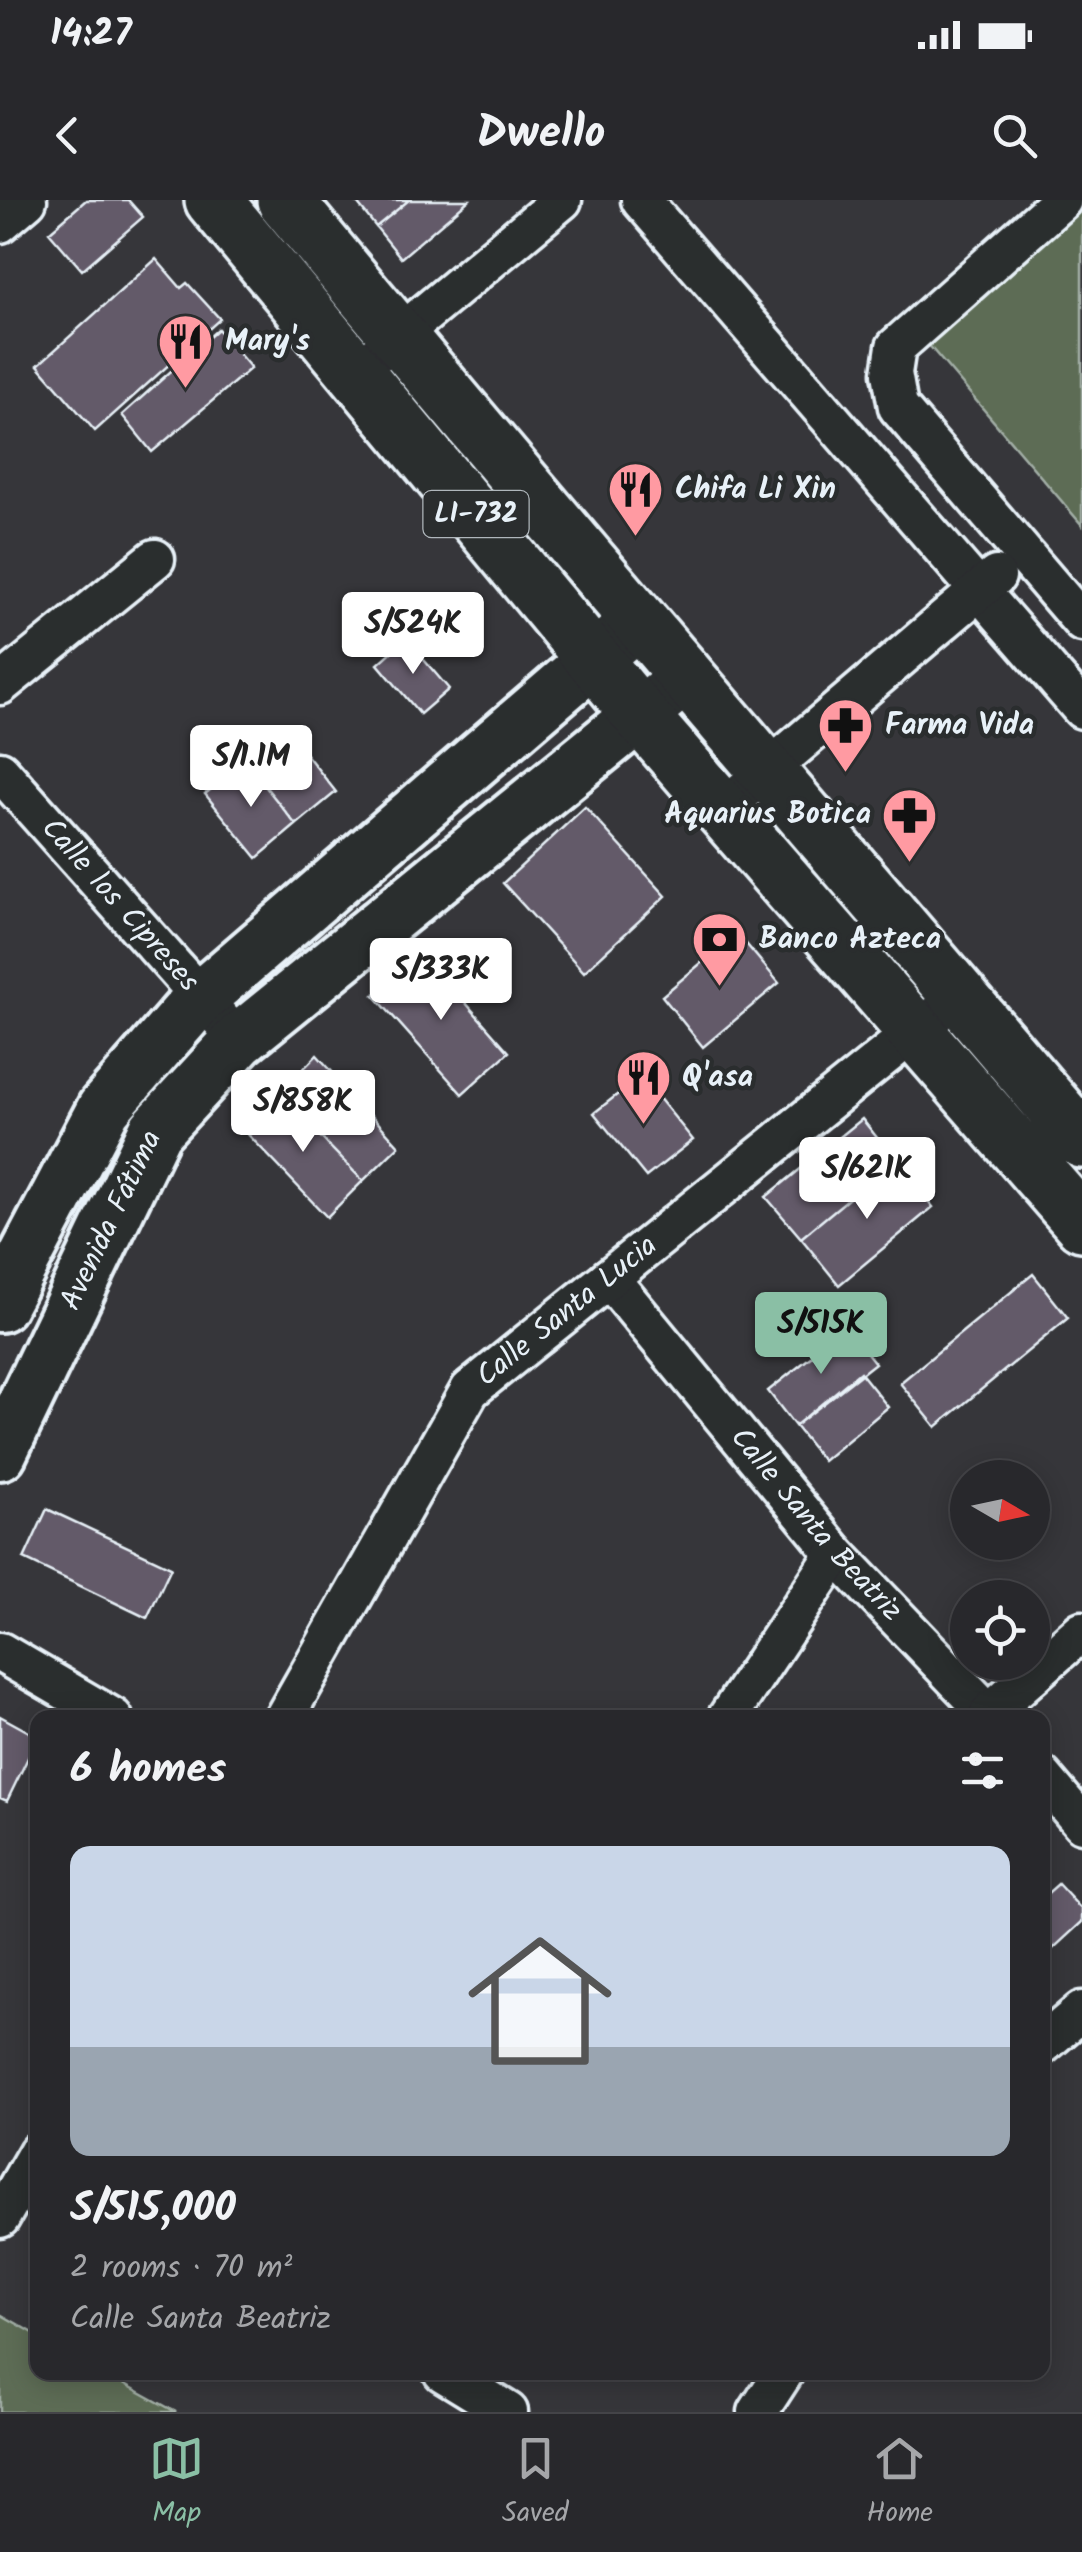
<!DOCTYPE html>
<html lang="en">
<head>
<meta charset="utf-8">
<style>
  body { margin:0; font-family:Kalam,sans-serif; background:#343438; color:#f1f3f6; height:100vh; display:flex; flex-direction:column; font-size:38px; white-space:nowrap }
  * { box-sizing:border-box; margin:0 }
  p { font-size:32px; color:#a5a6a9 }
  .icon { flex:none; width:55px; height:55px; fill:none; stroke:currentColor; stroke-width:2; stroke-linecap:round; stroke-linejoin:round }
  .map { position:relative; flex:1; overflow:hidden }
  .drawer { position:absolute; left:30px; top:1510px; width:1020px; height:670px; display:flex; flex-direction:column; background:#28282c; border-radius:20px; box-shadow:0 5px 25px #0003,0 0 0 2px #444448 }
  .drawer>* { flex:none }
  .needle { width:65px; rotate:99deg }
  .buttons { position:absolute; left:950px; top:1260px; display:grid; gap:20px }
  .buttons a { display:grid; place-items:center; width:100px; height:100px; border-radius:50%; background:#28282c; box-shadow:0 5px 25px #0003,0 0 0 2px #444448; font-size:50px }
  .price { position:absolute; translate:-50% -85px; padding:0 22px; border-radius:10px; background:#fff; color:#222; font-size:32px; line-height:65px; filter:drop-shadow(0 2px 5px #0008) }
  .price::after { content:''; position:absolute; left:50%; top:60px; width:30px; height:22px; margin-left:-15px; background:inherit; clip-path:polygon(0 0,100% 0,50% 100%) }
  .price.active { background:#8abfa5; color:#111 }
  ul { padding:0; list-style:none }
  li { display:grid; align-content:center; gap:20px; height:530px; padding:0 40px }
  li span { display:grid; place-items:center; height:310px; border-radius:20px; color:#555 }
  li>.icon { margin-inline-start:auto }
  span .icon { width:180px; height:180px; fill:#fffc; stroke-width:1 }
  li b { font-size:42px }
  h2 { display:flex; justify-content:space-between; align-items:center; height:120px; padding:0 40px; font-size:42px }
  .status { display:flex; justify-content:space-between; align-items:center; height:70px; padding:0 50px; background:#28282c; direction:ltr }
  .status svg { height:28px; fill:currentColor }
  header { display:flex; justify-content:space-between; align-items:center; height:130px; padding:0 40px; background:#28282c; font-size:45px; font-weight:800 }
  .tabs { display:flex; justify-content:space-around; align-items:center; height:140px; border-top:2px solid #444448; background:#28282c; font-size:28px; color:#a5a6a9 }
  .tabs a { display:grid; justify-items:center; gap:5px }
  .tabs .active { color:#8abfa5 }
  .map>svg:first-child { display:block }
  .green { fill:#5d6c54; stroke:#a2aea6; stroke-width:2.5 }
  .building { fill:#645a69; stroke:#e8f1f8; stroke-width:2.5 }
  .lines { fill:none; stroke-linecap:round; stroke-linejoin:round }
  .street-casing { stroke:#e8f1f8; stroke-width:45 }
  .secondary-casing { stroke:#e8f1f8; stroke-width:60 }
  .primary-casing { stroke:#e8f1f8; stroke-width:62 }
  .street { stroke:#2a2d2e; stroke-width:38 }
  .secondary { stroke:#2a2d2e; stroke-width:52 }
  .primary { stroke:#2a2d2e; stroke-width:55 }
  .labels { text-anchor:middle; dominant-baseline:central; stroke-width:9; stroke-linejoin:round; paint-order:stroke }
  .shield { fill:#2a2d2e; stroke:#afb6bb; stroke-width:2.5 }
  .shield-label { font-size:28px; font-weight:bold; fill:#e8f1f8 }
  .poi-label { font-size:30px; font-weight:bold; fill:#e8f1f8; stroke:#2a2d2e; text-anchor:start }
  .street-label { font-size:30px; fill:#e8f1f8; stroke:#2a2d2e }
</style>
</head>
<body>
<div class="status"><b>14:27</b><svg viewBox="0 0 49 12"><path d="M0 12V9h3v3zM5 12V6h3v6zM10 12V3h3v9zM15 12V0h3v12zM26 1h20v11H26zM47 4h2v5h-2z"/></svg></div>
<header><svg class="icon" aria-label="back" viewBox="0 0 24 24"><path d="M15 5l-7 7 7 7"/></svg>Dwello<svg class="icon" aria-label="search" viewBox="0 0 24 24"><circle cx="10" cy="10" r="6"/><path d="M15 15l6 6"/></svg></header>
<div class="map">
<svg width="1082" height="2212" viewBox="0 0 1082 2212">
  <rect width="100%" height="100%" fill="#36363a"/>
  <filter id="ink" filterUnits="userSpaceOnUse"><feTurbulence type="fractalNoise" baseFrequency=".01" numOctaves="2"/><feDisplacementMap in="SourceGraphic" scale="20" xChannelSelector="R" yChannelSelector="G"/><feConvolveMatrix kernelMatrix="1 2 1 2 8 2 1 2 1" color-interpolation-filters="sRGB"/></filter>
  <g filter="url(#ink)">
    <path class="green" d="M1082,0v325l-161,-189z
      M0,2114l37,21 1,37 67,1 71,39h-176z"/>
    <path class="building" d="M86,0h42l15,17 -61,53 -33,-38z
      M361,0h48l-33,27 -19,-24z
      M409,0h60l-68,58 -25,-31z
      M156,59l25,29 6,-5 33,36 -125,112 -57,-66z
      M218,129l33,39 -99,84 -30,-37z
      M406,439l43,50 -29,25 -42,-50z
      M286,529l50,63 -40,33 -50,-63z
      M246,562l50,63 -39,33 -52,-64z
      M585,607l81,89 -82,76 -81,-89z
      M737,733l42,50 -76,64 -41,-51z
      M421,752l88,100 -47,42 -88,-99z
      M317,855l82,91 -36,35 -84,-87z
      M641,876l52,64 -47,37 -52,-64z
      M279,894l84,87 -36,36 -84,-88z
      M862,919l33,41 -94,78 -35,-41z
      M895,960l38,47 -94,78 -38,-47z
      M1033,1074l35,44 -132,109 -36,-44z
      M847,1128l28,35 -80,63 -27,-35z
      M860,1172l28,35 -65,54 -28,-35z
      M47,1309l124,58 -24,51 -123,-59z
      M0,1516l38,21 -31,64 -7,-3z
      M1058,1684l24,26v12l-40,37v-61z"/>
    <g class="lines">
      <defs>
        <g id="street">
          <path d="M641,0l441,509"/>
          <path d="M1062,0l-166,147 -4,26 6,34 184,215"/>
          <path d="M0,23l27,-23"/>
          <path d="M379,152l183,-152"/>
          <path d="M0,485l155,-126"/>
          <path id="s1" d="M0,571l239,269"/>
          <path d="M722,609l274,-233"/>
          <path id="s2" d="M609,1078l227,276 157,164"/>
          <path d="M0,1452l113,66"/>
          <path d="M989,1513l93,-82"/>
          <path id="s3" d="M284,1518l186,-328 464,-374"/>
          <path d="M727,1518l109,-164"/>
          <path d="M1042,1576l40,47"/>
          <path d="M1042,1845l40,-34"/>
          <path d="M0,2018l38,-66"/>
          <path d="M443,2172l65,40"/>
          <path d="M758,2212l26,-40"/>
        </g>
        <g id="secondary">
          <path d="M0,1105l104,-197 96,-110 437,-376"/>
          <path id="s4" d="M0,1253l155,-322 84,-91 447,-363"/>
        </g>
        <path id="primary" d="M213,0l426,514 443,509
          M285,0c262,316 531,627 797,940"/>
      </defs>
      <use href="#street" class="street-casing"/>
      <use href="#secondary" class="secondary-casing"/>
      <use href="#primary" class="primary-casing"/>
      <use href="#street" class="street"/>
      <use href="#secondary" class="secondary"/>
      <use href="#primary" class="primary"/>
    </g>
  </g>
  <defs>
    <symbol id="restaurant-pin" viewBox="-11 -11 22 30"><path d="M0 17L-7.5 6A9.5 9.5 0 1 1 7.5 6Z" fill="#ff9aa2" stroke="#2a2d2e"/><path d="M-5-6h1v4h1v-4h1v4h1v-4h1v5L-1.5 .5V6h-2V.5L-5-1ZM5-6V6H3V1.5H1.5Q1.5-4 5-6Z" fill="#111"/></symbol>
    <symbol id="pharmacy-pin" viewBox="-11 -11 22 30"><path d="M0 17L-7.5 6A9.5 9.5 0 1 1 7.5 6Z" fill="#ff9aa2" stroke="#2a2d2e"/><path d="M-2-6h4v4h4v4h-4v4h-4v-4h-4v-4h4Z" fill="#111"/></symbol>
    <symbol id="bank-pin" viewBox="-11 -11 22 30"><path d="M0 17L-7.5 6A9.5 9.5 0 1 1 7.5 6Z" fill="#ff9aa2" stroke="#2a2d2e"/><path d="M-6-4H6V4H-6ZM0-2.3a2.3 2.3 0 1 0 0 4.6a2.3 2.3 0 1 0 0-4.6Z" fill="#111"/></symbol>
  </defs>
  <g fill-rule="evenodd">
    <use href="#restaurant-pin" x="154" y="110" width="63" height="86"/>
    <use href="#restaurant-pin" x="604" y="258" width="63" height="86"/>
    <use href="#pharmacy-pin" x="814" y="494" width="63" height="86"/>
    <use href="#pharmacy-pin" x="878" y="584" width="63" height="86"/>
    <use href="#bank-pin" x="688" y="708" width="63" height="86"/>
    <use href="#restaurant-pin" x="612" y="846" width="63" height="86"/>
  </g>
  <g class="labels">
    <rect class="shield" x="423.5" y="291" width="105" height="46" rx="8"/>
    <g class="shield-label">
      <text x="476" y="314">LI-732</text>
    </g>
    <g class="poi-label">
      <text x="225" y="142">Mary's</text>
      <text x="675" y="290">Chifa Li Xin</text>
      <text x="885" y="526">Farma Vida</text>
      <text x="871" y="615" text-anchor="end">Aquarius Botica</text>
      <text x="759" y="740">Banco Azteca</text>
      <text x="682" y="878">Q'asa</text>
    </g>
    <g class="street-label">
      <text stroke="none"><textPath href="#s1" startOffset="180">Calle los Cipreses</textPath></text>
      <text stroke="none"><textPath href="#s4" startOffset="258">Avenida Fátima</textPath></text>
      <text stroke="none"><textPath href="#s3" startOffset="502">Calle Santa Lucia</textPath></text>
      <text stroke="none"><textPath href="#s2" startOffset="322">Calle Santa Beatriz</textPath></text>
    </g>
  </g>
</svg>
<div class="buttons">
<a><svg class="needle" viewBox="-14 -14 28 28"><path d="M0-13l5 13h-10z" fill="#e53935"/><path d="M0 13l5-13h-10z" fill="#a5a6a9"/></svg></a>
<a><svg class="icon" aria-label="locate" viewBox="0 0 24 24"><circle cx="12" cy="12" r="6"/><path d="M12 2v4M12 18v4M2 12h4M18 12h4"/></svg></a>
</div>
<b class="price" style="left:413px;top:477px">S/524K</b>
<b class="price" style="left:251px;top:610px">S/1.1M</b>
<b class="price" style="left:441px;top:823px">S/333K</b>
<b class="price" style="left:303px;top:955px">S/858K</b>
<b class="price" style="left:867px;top:1022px">S/621K</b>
<b class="price active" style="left:821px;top:1177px">S/515K</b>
<section class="drawer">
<h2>6 homes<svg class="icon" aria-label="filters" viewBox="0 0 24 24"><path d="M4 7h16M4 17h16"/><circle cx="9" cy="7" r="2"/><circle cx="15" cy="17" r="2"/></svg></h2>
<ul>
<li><span style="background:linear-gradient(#c9d6e8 65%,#9aa5b1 0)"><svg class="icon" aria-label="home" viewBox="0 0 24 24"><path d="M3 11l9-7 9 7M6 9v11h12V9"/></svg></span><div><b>S/515,000</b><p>2 rooms · 70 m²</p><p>Calle Santa Beatriz</p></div></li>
</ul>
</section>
</div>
<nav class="tabs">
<a class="active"><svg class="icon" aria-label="map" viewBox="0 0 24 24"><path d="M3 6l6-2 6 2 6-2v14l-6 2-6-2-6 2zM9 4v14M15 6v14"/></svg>Map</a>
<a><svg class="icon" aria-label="saved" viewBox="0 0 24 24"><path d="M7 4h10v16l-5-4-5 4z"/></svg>Saved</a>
<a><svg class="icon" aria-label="home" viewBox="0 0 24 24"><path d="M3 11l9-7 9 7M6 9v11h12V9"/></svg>Home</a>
</nav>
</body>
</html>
